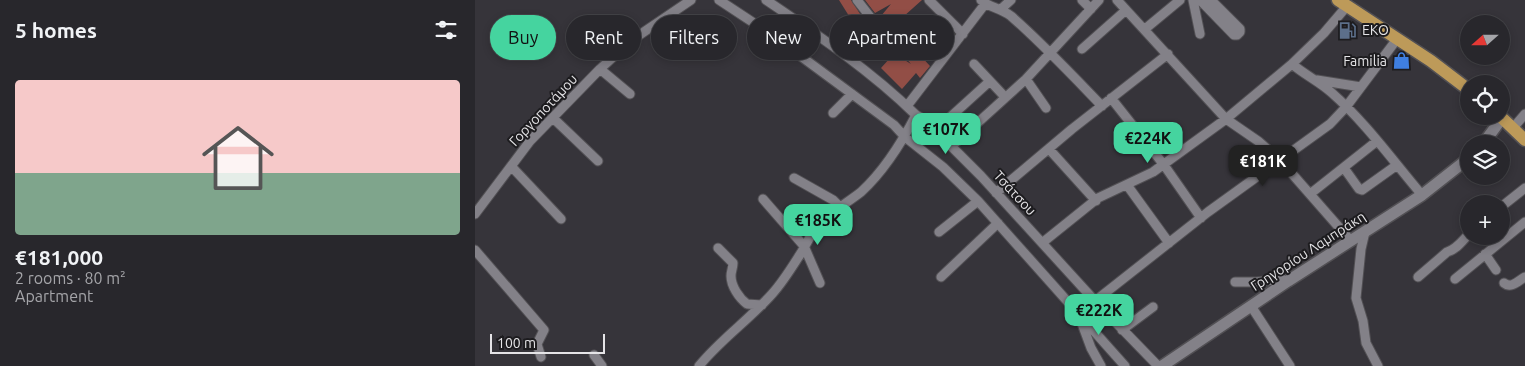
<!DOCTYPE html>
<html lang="en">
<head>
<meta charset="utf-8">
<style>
  body { margin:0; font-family:Ubuntu,sans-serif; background:#343338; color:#f1f3f6; height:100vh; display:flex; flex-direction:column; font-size:19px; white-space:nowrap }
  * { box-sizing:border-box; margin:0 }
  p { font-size:16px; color:#a5a5a9 }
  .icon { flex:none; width:28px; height:28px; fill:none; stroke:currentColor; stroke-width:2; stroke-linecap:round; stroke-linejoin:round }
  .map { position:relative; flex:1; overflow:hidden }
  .side { display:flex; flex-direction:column; background:#28272c; width:475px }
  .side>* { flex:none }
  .guide { position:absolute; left:15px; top:15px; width:475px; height:45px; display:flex; gap:10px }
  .needle { width:32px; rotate:249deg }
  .tools { position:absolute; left:985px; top:15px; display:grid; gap:10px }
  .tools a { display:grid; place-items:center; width:50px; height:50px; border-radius:50%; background:#28272c; box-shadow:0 2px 8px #0003,0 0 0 1px #444448; font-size:25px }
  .scale { position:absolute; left:15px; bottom:12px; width:115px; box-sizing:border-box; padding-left:5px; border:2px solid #e5e4e7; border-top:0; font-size:14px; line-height:18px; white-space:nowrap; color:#e5e4e7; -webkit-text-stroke:4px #1d1c1f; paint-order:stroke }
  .price { position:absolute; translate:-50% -42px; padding:0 11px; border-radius:10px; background:#45d49f; color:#111; font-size:16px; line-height:32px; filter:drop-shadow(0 1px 2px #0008) }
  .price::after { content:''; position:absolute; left:50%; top:30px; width:15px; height:11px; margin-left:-8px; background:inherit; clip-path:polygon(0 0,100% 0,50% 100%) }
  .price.current { background:#222; color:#fff }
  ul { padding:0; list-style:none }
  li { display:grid; align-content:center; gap:10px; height:265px; padding:0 15px }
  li+li { border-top:1px solid #444448 }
  li span { display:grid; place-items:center; height:155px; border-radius:5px; color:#555 }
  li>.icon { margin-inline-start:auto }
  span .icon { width:90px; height:90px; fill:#fffc; stroke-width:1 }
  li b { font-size:21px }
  h2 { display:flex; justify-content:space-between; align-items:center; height:60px; padding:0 15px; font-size:21px }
  .chip { padding:0 18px; border-radius:22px; background:#28272c; box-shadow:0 2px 8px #0003,0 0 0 1px #444448; font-size:18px; line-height:45px }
  .chip.current { background:#45d49f; color:#111 }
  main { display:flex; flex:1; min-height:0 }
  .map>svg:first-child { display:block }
  .building { fill:#924e46 }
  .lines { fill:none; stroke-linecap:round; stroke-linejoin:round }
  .street-casing { stroke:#525054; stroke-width:11 }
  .secondary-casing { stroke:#525054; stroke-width:14 }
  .primary-casing { stroke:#525054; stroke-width:15 }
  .street { stroke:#838188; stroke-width:9 }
  .secondary { stroke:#838188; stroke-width:11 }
  .primary { stroke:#bd9a59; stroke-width:12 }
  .labels { text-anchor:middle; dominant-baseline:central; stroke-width:4; stroke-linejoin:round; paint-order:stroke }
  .poi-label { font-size:14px; fill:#e5e4e7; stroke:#1d1c1f; text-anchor:start }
  .street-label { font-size:14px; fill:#e5e4e7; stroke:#1d1c1f }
</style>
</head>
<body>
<main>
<section class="side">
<h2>5 homes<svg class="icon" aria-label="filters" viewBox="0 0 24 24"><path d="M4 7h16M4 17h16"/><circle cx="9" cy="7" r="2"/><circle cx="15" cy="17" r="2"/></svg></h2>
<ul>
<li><span style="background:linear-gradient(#f6c9c9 60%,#7fa58c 0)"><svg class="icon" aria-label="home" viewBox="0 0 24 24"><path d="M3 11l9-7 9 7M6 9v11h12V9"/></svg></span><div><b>€181,000</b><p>2 rooms · 80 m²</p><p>Apartment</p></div></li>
</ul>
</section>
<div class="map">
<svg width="1050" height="366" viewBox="0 0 1050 366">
  <rect width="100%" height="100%" fill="#36343a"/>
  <path class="building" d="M364,0h12l11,17 -8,7z
    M390,0h57l-37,33 -9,-11 15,-18 -16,9z
    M458,27l7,8 -10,8 -6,-7z
    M389,35l15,10 -10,11 -15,-10z
    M432,37l15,14 -3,3 11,12 -10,12 -4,-5 -14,16 -21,-21 9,-10 -10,-10 2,-2 29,18 -15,-17z"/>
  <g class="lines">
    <defs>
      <path id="street" d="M244,0l53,35 80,59 42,31 11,12 38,30 35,34 147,165
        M291,0c52,35 105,71 150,115l9,5 56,56 114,125 63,65
        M454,0l34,34
        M506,0c7,7 20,8 30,16 32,28 61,59 91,90
        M607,0l9,9
        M642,0l109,119 32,22 22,19 71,81
        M718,0l7,34
        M725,0l34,35h3l3,-3v-3l-29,-29
        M526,9l10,-9
        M670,29l35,-29
        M360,48l36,-30 -14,-18
        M607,49l44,-39
        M499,64l31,33
        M817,64c13,11 28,18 40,29 34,30 61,68 90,102
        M125,69l30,25
        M551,79l20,29
        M842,80l44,7
        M636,98l53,67 37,53
        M432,106l78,-102
        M358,113l19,-19
        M78,118l45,43
        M1038,128l12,-14
        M461,130l54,-49
        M477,146l74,-67 73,-79
        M574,149l47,52
        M36,166l50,53
        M869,168l15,21 3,1 35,-25
        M319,178l39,22 6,6
        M652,185l42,58
        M521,193l76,-64 96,-75
        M835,194l67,-53
        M288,199l41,47 16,37
        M1026,207l24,-19
        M0,214l55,-73 70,-72 32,-29 59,-40
        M464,232l39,-31
        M890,232l-4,17 -5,49 7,23 3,22 12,23
        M567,243l56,-45 55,-26 73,-53 66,-55 32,-31 23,-27
        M243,248l15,15c0,5 -2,8 -2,13 0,10 8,22 16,28l15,1
        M0,250l69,80 -7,14 4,13
        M1010,254l11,16
        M466,277l57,-54
        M943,277l29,-25c10,-3 15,-11 22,-18
        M980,279l70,-57
        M760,282h22l24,-3 7,2
        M1029,283c7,6 14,-2 21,-6
        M620,301l113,-89 122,-88 16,-17 51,-68
        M776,306l39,60
        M606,321l10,27 10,18
        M647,330l31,-23
        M119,355l8,11
        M224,366c22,-27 50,-46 73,-72 11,-12 20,-27 29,-41 6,-10 10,-20 18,-28 13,-14 28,-22 42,-33 23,-21 41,-50 55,-77"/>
      <path id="secondary" d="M1008,144l19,-26
        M687,366l126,-85 134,-86 47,-37"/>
      <path id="primary" d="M863,0l93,61 38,29
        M1025,116l25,24"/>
    </defs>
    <use href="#street" class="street-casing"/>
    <use href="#secondary" class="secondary-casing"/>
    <use href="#primary" class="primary-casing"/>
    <use href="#street" class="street"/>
    <use href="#secondary" class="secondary"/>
    <use href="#primary" class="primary"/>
  </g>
  <defs>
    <symbol id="fuel-bare" viewBox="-9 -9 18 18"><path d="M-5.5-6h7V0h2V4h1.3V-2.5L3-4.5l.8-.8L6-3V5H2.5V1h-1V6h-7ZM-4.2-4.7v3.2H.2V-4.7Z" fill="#5c6f8a" stroke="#1d1c1f" stroke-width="2.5" paint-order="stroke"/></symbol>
    <symbol id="shop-bare" viewBox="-9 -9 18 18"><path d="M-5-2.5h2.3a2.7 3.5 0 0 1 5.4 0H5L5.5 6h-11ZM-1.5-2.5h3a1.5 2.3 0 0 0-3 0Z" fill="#3f7fe0" stroke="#1d1c1f" stroke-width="2.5" paint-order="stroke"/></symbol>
  </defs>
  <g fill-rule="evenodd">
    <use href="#fuel-bare" x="860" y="18" width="25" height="25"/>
    <use href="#shop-bare" x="914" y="48" width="25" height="25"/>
  </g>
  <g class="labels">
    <g class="poi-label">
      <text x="887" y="30">EKO</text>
      <text x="912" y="61" text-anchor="end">Familia</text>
    </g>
    <g class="street-label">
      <text transform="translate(68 110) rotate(-47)">Γοργοποτάμου</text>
      <text transform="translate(540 193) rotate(47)">Τσάτσου</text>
      <text transform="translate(833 251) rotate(-33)">Γρηγορίου Λαμπράκη</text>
    </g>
  </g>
</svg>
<div class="tools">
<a><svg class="needle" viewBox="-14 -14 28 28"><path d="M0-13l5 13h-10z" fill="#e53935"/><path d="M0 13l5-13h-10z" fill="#a5a5a9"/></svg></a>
<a><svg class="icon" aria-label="locate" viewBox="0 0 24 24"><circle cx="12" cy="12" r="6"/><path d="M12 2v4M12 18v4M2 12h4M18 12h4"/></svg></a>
<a><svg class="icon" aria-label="layers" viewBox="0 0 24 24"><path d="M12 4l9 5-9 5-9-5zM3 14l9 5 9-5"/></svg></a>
<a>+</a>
</div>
<div class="scale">100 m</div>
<b class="price" style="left:471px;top:155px">€107K</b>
<b class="price" style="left:673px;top:164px">€224K</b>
<b class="price current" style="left:788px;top:187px">€181K</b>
<b class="price" style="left:343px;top:246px">€185K</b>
<b class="price" style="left:624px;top:336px">€222K</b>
<div class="guide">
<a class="chip current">Buy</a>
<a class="chip">Rent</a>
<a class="chip">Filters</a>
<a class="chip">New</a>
<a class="chip">Apartment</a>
</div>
</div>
</main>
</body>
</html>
